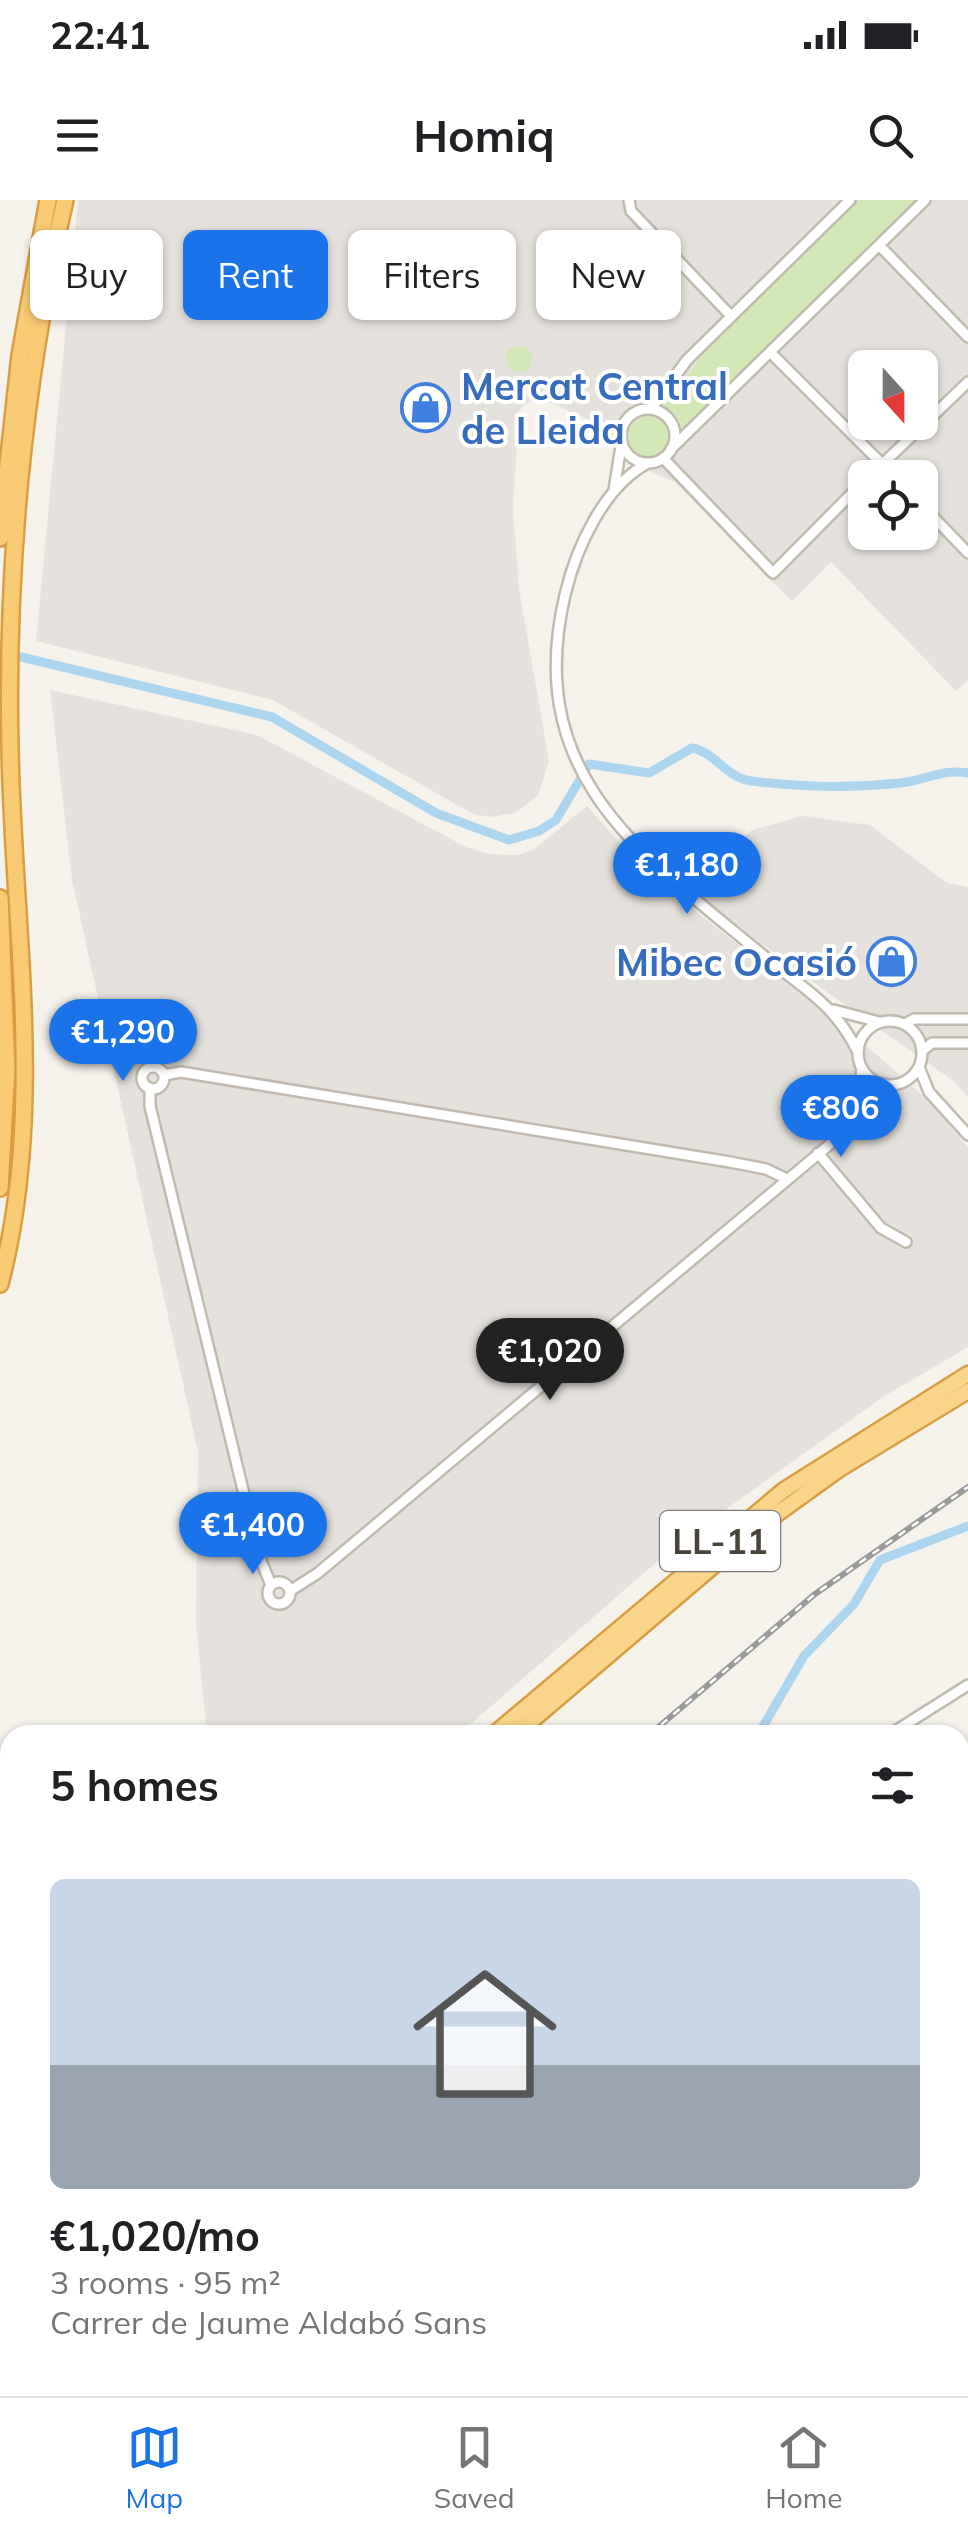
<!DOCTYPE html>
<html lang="en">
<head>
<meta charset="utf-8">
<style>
  body { margin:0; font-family:Mulish,sans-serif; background:#f2f2f2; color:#202124; height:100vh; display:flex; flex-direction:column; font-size:38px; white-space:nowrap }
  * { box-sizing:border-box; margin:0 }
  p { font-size:32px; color:#757577 }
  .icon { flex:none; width:55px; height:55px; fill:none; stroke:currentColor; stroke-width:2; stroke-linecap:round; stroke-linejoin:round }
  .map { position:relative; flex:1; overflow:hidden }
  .side { position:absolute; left:0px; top:1525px; width:970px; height:672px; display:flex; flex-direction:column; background:#fff; border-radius:30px 30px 0 0; box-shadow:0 2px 8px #0004 }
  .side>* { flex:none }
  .banner { position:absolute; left:30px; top:30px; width:910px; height:90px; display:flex; gap:20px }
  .needle { width:65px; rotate:159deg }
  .fabs { position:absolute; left:848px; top:150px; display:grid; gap:20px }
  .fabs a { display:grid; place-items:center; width:90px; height:90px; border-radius:15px; background:#fff; box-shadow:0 2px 8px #0004; font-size:50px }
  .price { position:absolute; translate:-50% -85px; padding:0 22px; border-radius:35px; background:#1a73e8; color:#fff; font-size:32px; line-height:65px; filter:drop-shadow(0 2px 5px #0008) }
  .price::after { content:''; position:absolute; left:50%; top:60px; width:30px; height:22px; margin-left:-15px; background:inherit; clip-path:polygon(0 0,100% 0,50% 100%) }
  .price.active { background:#222; color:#fff }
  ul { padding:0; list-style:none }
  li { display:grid; align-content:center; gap:20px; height:530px; padding:0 50px }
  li+li { border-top:2px solid #e0e0e0 }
  li span { display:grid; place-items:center; height:310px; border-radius:15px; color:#555 }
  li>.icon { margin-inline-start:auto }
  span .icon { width:180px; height:180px; fill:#fffc; stroke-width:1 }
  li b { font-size:42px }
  h2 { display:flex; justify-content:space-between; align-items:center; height:120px; padding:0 50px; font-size:42px }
  .pill { padding:0 35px; border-radius:15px; background:#fff; box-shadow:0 2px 8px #0004; font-size:35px; line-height:90px }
  .pill.active { background:#1a73e8; color:#fff }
  .status { display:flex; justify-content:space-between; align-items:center; height:70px; padding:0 50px; background:#fff; direction:ltr }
  .status svg { height:28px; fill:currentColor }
  header { display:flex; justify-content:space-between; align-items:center; height:130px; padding:0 50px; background:#fff; font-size:45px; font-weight:700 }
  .menu { display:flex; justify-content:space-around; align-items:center; height:140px; border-top:2px solid #e0e0e0; background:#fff; font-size:28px; color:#757577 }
  .menu a { display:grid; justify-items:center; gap:5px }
  .menu .active { color:#1a73e8 }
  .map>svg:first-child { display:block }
  .industrial { fill:#e5e2dd; fill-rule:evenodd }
  .green { fill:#d3e8b7 }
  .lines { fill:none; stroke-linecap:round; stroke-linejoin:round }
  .canal { stroke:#acd5ef; stroke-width:9 }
  .minor-casing { stroke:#c1baaf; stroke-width:14 }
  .trunk-casing { stroke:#d99e42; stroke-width:19 }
  .motorway-casing { stroke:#d99e42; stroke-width:20 }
  .minor { stroke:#fff; stroke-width:9 }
  .trunk { stroke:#fad48a; stroke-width:14 }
  .motorway { stroke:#f9ca74; stroke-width:15 }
  .rail-casing { stroke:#9a9a9a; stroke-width:6 }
  .rail { stroke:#fff; stroke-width:2.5; stroke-dasharray:8; stroke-linecap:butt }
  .labels { text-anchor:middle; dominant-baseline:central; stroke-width:8; stroke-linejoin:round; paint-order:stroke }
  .shield { fill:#fff; stroke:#807b75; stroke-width:2.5 }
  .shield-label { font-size:35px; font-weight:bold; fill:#4a433a }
  .shop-label { font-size:38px; font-weight:bold; fill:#366cbe; stroke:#fff; text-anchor:start }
</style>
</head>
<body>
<div class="status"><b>22:41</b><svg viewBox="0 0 49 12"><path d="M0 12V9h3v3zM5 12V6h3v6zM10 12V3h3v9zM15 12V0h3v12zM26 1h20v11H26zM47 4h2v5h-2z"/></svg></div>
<header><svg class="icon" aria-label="menu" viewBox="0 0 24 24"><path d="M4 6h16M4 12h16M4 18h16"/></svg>Homiq<svg class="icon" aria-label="search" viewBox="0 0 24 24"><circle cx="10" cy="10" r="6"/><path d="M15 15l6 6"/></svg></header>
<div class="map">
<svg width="968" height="2196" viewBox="0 0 968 2196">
  <rect width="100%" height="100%" fill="#f5f2ec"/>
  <path class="industrial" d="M78,0h890v480l-12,11 -125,-129 -39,39 -29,-28 -1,-12 -22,-13 -65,-66 -58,-25 -9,-29 -64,-28 -16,2 -9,8 -6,99 6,80 30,172 -11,35 -23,17 -24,4 -18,-3 -200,-114 -237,-59zM865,168h55v54h-55zM865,278h55v54h-55z
    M50,490l207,45 209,112 23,7 28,1 16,-5 54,-44 57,64 232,184 55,49 37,45v199l-85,50 -207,148 -218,190h-251l-11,-111 2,-172 -126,-572z
    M802,616l68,9 77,58 21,4v210l-16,-17 -163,-115 -97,-76 60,-59z"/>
  <path class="green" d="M859,0h59l-235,230 -7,-15 -14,-10 60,-72z
    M506 159a13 13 0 1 1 26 0a13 13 0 1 1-26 0Z
    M628 237a21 21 0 1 1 42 0a21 21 0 1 1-42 0Z"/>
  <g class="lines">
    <path class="canal" d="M0,452l272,65 164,96 73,27 30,-9 17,-11 33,-56 60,9 43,-25c22,3 34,30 59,33 47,6 102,7 149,2 24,-2 43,-15 68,-10
      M758,1535l46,-79 50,-52 26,-44 88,-34
      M33,2196l8,-8"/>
    <defs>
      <path id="minor" d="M629,0l2,11 99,104
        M879,45l89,92
        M770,152l126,126
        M651,209l36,-49 163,-160
        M621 236a27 27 0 1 1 54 0a27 27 0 1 1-54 0Z
        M671,249l254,-249
        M663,258l110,115 92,-93
        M648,263c-44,23 -72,85 -83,132 -43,183 80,262 204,365 39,32 65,44 89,92
        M868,278l100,-96
        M614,290l7,-44
        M920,303l48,50
        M834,810l45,12
        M858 853a32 32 0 1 1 64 0a32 32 0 1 1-64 0Z
        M905,824l9,-5h54
        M922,851l10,-8h36
        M142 878a11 11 0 1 1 22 0a11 11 0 1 1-22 0Z
        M919,867l10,25 39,43
        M164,875l17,-3 549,90 36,7 21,10
        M150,888v18l109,450 12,29
        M857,906l5,-38
        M818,953l63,75 25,14
        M268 1393a11 11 0 1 1 22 0a11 11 0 1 1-22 0Z
        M290,1391l28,-18 511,-428 28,-39 28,-22
        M889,1535l79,-50
        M545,2196l8,-8"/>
      <path id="trunk" d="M493,1535l291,-245 184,-116
        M515,1535l244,-208 79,-57 130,-79
        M0,1944l10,-7
        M0,1962l10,-7"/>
      <path id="motorway" d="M0,338l20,-183 28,-155
        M0,698l7,171 -7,119
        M0,1084c46,-176 13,-357 10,-535 -4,-184 14,-370 55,-549"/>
    </defs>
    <use href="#minor" class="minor-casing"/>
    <use href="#trunk" class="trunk-casing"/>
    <use href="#motorway" class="motorway-casing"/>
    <use href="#minor" class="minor"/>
    <use href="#trunk" class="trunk"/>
    <use href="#motorway" class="motorway"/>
    <defs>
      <path id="rail" d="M649,1535l166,-141 153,-107
        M0,2122l10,-9"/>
    </defs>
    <use href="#rail" class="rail-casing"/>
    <use href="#rail" class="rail"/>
  </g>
  <defs>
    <symbol id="shop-ring" viewBox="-11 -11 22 22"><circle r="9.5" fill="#fff" stroke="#3f7fe0" stroke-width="1.5"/><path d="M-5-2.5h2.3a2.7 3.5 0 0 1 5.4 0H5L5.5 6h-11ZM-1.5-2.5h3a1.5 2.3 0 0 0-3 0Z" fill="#3f7fe0"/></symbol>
  </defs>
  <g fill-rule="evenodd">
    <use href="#shop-ring" x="398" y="180" width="55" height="55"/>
    <use href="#shop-ring" x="864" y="734" width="55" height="55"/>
  </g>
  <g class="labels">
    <rect class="shield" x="660" y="1311" width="120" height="60" rx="8"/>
    <g class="shield-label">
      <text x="720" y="1341">LL-11</text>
    </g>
    <g class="shop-label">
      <text x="461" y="186">Mercat Central<tspan x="461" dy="44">de Lleida</tspan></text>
      <text x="857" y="762" text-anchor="end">Mibec Ocasió</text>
    </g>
  </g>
</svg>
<div class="fabs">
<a><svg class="needle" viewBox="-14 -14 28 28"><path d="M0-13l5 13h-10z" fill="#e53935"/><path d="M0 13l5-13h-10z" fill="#757577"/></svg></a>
<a><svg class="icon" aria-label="locate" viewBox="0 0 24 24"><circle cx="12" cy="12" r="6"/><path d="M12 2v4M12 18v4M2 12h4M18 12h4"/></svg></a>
</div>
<b class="price" style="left:687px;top:717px">€1,180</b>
<b class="price" style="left:123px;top:884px">€1,290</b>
<b class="price" style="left:841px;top:960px">€806</b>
<b class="price active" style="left:550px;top:1203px">€1,020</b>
<b class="price" style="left:253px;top:1377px">€1,400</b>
<div class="banner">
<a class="pill">Buy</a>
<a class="pill active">Rent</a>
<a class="pill">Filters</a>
<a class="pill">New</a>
</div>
<section class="side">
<h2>5 homes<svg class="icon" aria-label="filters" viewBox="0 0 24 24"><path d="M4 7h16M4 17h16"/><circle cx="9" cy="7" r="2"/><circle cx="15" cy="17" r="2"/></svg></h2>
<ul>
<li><span style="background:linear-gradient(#c9d6e8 60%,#9aa5b1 0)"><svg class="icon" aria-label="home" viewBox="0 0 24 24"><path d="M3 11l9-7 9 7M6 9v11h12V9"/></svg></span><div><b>€1,020/mo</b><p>3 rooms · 95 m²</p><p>Carrer de Jaume Aldabó Sans</p></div></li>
</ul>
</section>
</div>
<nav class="menu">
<a class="active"><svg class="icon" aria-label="map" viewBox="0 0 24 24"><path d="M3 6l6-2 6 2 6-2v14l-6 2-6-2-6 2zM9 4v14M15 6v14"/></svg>Map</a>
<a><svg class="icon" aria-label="saved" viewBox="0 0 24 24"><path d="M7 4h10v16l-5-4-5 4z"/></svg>Saved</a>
<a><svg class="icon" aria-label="home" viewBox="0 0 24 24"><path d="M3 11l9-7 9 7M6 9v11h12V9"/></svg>Home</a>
</nav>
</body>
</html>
